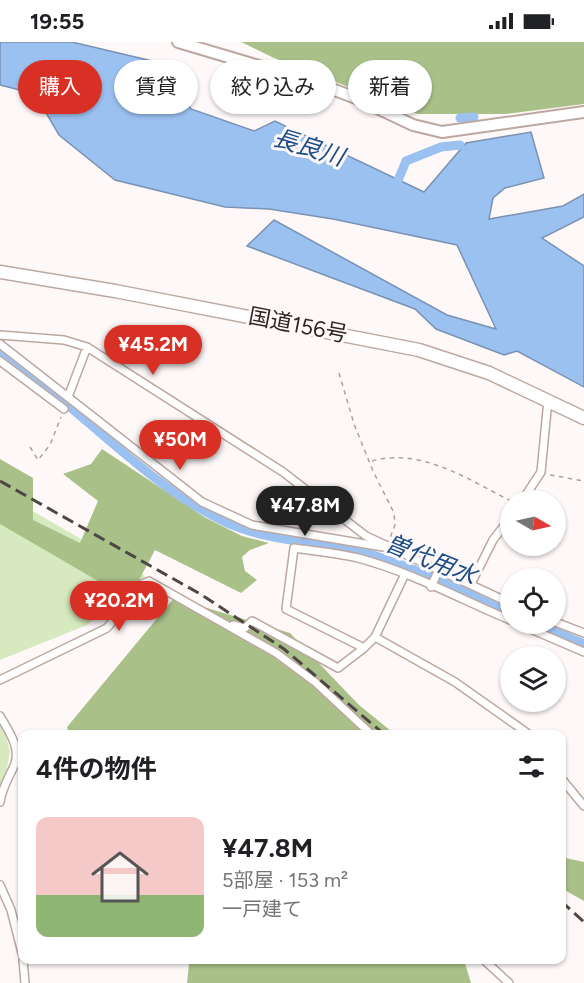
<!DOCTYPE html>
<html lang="ja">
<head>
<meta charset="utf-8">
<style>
  body { margin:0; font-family:Figtree,"Noto Sans JP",sans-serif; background:#f6f6f6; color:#202124; height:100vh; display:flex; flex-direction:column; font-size:22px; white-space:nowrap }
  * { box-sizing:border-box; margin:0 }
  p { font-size:20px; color:#757577 }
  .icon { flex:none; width:33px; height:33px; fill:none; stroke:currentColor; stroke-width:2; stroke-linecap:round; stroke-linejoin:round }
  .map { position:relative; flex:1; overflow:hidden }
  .panel { position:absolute; left:18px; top:688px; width:548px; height:234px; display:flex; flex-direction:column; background:#fff; border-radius:12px; box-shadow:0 2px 4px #0004 }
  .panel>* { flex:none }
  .hud { position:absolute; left:18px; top:18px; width:549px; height:54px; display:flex; gap:12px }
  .needle { width:39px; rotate:99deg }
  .buttons { position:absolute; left:500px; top:448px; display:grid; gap:12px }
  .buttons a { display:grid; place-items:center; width:66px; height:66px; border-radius:50%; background:#fff; box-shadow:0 2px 4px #0004; font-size:30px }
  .price { position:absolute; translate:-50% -51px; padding:0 14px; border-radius:21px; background:#d93025; color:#fff; font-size:20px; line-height:39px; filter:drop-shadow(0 2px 3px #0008) }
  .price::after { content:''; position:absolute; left:50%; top:36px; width:18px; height:14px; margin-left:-9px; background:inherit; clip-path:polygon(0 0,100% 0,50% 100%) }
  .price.active { background:#222; color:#fff }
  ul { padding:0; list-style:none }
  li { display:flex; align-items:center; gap:18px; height:150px; padding:0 18px }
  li+li { border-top:2px solid #e0e0e0 }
  li span { display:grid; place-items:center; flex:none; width:168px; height:120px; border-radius:12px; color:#555 }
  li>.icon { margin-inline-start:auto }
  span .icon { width:72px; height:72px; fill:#fffc; stroke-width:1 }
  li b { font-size:26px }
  h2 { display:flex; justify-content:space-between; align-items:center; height:72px; padding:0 18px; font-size:26px }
  .chip { padding:0 21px; border-radius:27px; background:#fff; box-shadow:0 2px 4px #0004; font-size:21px; line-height:54px }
  .chip.active { background:#d93025; color:#fff }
  .status { display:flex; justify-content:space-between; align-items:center; height:42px; padding:0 30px; background:#fff; direction:ltr }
  .status svg { height:16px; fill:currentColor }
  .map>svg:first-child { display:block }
  .green { fill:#d7eabf }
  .forest { fill:#a9c189 }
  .water { fill:#9bc1f1; stroke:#7a92b3; stroke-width:1.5 }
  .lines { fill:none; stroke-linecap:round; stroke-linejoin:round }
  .canal { stroke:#9bc1f1; stroke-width:9 }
  .street-casing { stroke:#bda8a1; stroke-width:10 }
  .primary-casing { stroke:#bda8a1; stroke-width:14 }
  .highway-casing { stroke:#bda8a1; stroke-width:15 }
  .path { stroke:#a8a2a0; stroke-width:1.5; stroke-dasharray:4.5 4.5; stroke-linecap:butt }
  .street { stroke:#fff; stroke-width:7 }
  .primary { stroke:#fff; stroke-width:10 }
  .highway { stroke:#fff; stroke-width:12 }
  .rail { stroke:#4e4845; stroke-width:3; stroke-dasharray:12 6; stroke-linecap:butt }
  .labels { text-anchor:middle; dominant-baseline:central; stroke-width:6; stroke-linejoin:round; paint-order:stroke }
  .street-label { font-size:22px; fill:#2d2623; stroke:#fef9f8 }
  .water-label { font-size:24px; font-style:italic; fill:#1c4d87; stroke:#fef9f8 }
</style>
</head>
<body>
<div class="status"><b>19:55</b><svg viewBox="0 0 49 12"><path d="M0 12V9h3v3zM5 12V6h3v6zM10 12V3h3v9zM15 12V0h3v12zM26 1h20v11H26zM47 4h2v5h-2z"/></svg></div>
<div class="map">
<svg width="584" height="941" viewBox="0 0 584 941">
  <rect width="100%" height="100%" fill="#fef9f8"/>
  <path class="green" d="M0,450l145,84 -58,49 -87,35z
    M0,669l10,41 -10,50z"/>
  <path class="forest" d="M241,0h343v62l-78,10h-88l-144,-56z
    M102,407l104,69 36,18 27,7 -19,7 -8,7 3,14 12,9 -16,13 -86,-43 -26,49 -129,-75v-65l33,19v42l47,23 18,-42 -35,-27 28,-10z
    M174,556l116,35 69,72 37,30h-327l-2,-8z
    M561,815l23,5v39l-23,-13z
    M186,918h278l7,23h-284l2,-19z"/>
  <path class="water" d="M0,0h72l114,27 -13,12 18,28 63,22 21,-10 149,71 42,-49 65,-11 13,46 -39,10 -12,10 -4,21 74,-13 21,-12v23l-42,21 42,28v121l-67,-36 -13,4 -68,-26 -21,-20 -168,-63 27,-26 173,95 49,14 -39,-84 -124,-26 -64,-10 -44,-2 -110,-27 -56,-45 -24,-41 -35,-9z"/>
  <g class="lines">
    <path class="canal" d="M460,76l14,-1
      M394,148l12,-29 35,-14 19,-2
      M0,311c78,51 140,128 225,169 47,22 102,19 151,34 46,14 90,37 134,57
      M536,582l48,20"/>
    <defs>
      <path id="street" d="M0,293l64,5 23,7 196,125 83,64 144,67
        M0,302l202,158 50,23 131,22
        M0,319l64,48
        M68,355l19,-50
        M522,459l19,-29 7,-72
        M405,532l-30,63 -11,11 -78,-39 8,-61c21,3 43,5 64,10 53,14 102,41 152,62
        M471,542l22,-44 17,-22
        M431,545l8,-18
        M555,580l29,11
        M519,582l65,28
        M233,583l12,3 7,-7 86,47 26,-20
        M375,595l80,45 75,53
        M0,638l107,-52 35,-44 7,-3 127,72 39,29 57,53
        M0,674c8,14 22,33 14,50 -6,13 -12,22 -14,36
        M561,736l23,28
        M0,843l11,25 11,43
        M23,918l2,23
        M484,918l25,23"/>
      <path id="primary" d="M178,0l135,40 43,16 57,27 29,7 142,-20"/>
      <path id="highway" d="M0,230l115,19 304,59 70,23 95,45"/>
    </defs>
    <use href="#street" class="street-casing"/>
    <use href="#primary" class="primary-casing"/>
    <use href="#highway" class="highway-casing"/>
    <path class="path" d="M339,331l15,51 19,47 21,42 1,12 -5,13
      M30,405l8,13 12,-15 11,-28
      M372,419c49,-14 97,19 139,40
      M550,433l34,6"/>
    <use href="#street" class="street"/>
    <use href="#primary" class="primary"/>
    <use href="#highway" class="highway"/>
    <path class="rail" d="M0,439l202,114 82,54 101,86
      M561,859l23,21"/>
  </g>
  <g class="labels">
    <g class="street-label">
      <text transform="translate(298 283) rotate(11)">国道156号</text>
    </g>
    <g class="water-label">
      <text transform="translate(309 105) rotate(17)">長良川</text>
      <text transform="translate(431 517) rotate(22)">曽代用水</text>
    </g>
  </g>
</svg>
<div class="buttons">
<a><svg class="needle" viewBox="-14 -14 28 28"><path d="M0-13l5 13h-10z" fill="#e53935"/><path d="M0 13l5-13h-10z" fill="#757577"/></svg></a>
<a><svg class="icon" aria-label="locate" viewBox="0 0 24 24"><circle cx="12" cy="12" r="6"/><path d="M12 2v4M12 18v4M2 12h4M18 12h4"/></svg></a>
<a><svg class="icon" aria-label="layers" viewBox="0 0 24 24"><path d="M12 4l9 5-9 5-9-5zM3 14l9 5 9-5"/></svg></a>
</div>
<b class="price" style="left:153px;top:334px">¥45.2M</b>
<b class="price" style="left:180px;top:429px">¥50M</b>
<b class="price active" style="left:305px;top:495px">¥47.8M</b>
<b class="price" style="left:119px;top:590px">¥20.2M</b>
<div class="hud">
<a class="chip active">購入</a>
<a class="chip">賃貸</a>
<a class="chip">絞り込み</a>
<a class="chip">新着</a>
</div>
<section class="panel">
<h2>4件の物件<svg class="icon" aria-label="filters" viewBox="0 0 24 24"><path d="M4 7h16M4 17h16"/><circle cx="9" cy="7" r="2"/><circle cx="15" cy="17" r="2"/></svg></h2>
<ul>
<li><span style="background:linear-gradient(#f6c9c9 65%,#8fb573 0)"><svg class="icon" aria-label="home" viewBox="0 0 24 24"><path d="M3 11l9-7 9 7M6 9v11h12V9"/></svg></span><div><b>¥47.8M</b><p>5部屋 · 153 m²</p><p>一戸建て</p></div></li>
</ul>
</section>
</div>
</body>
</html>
